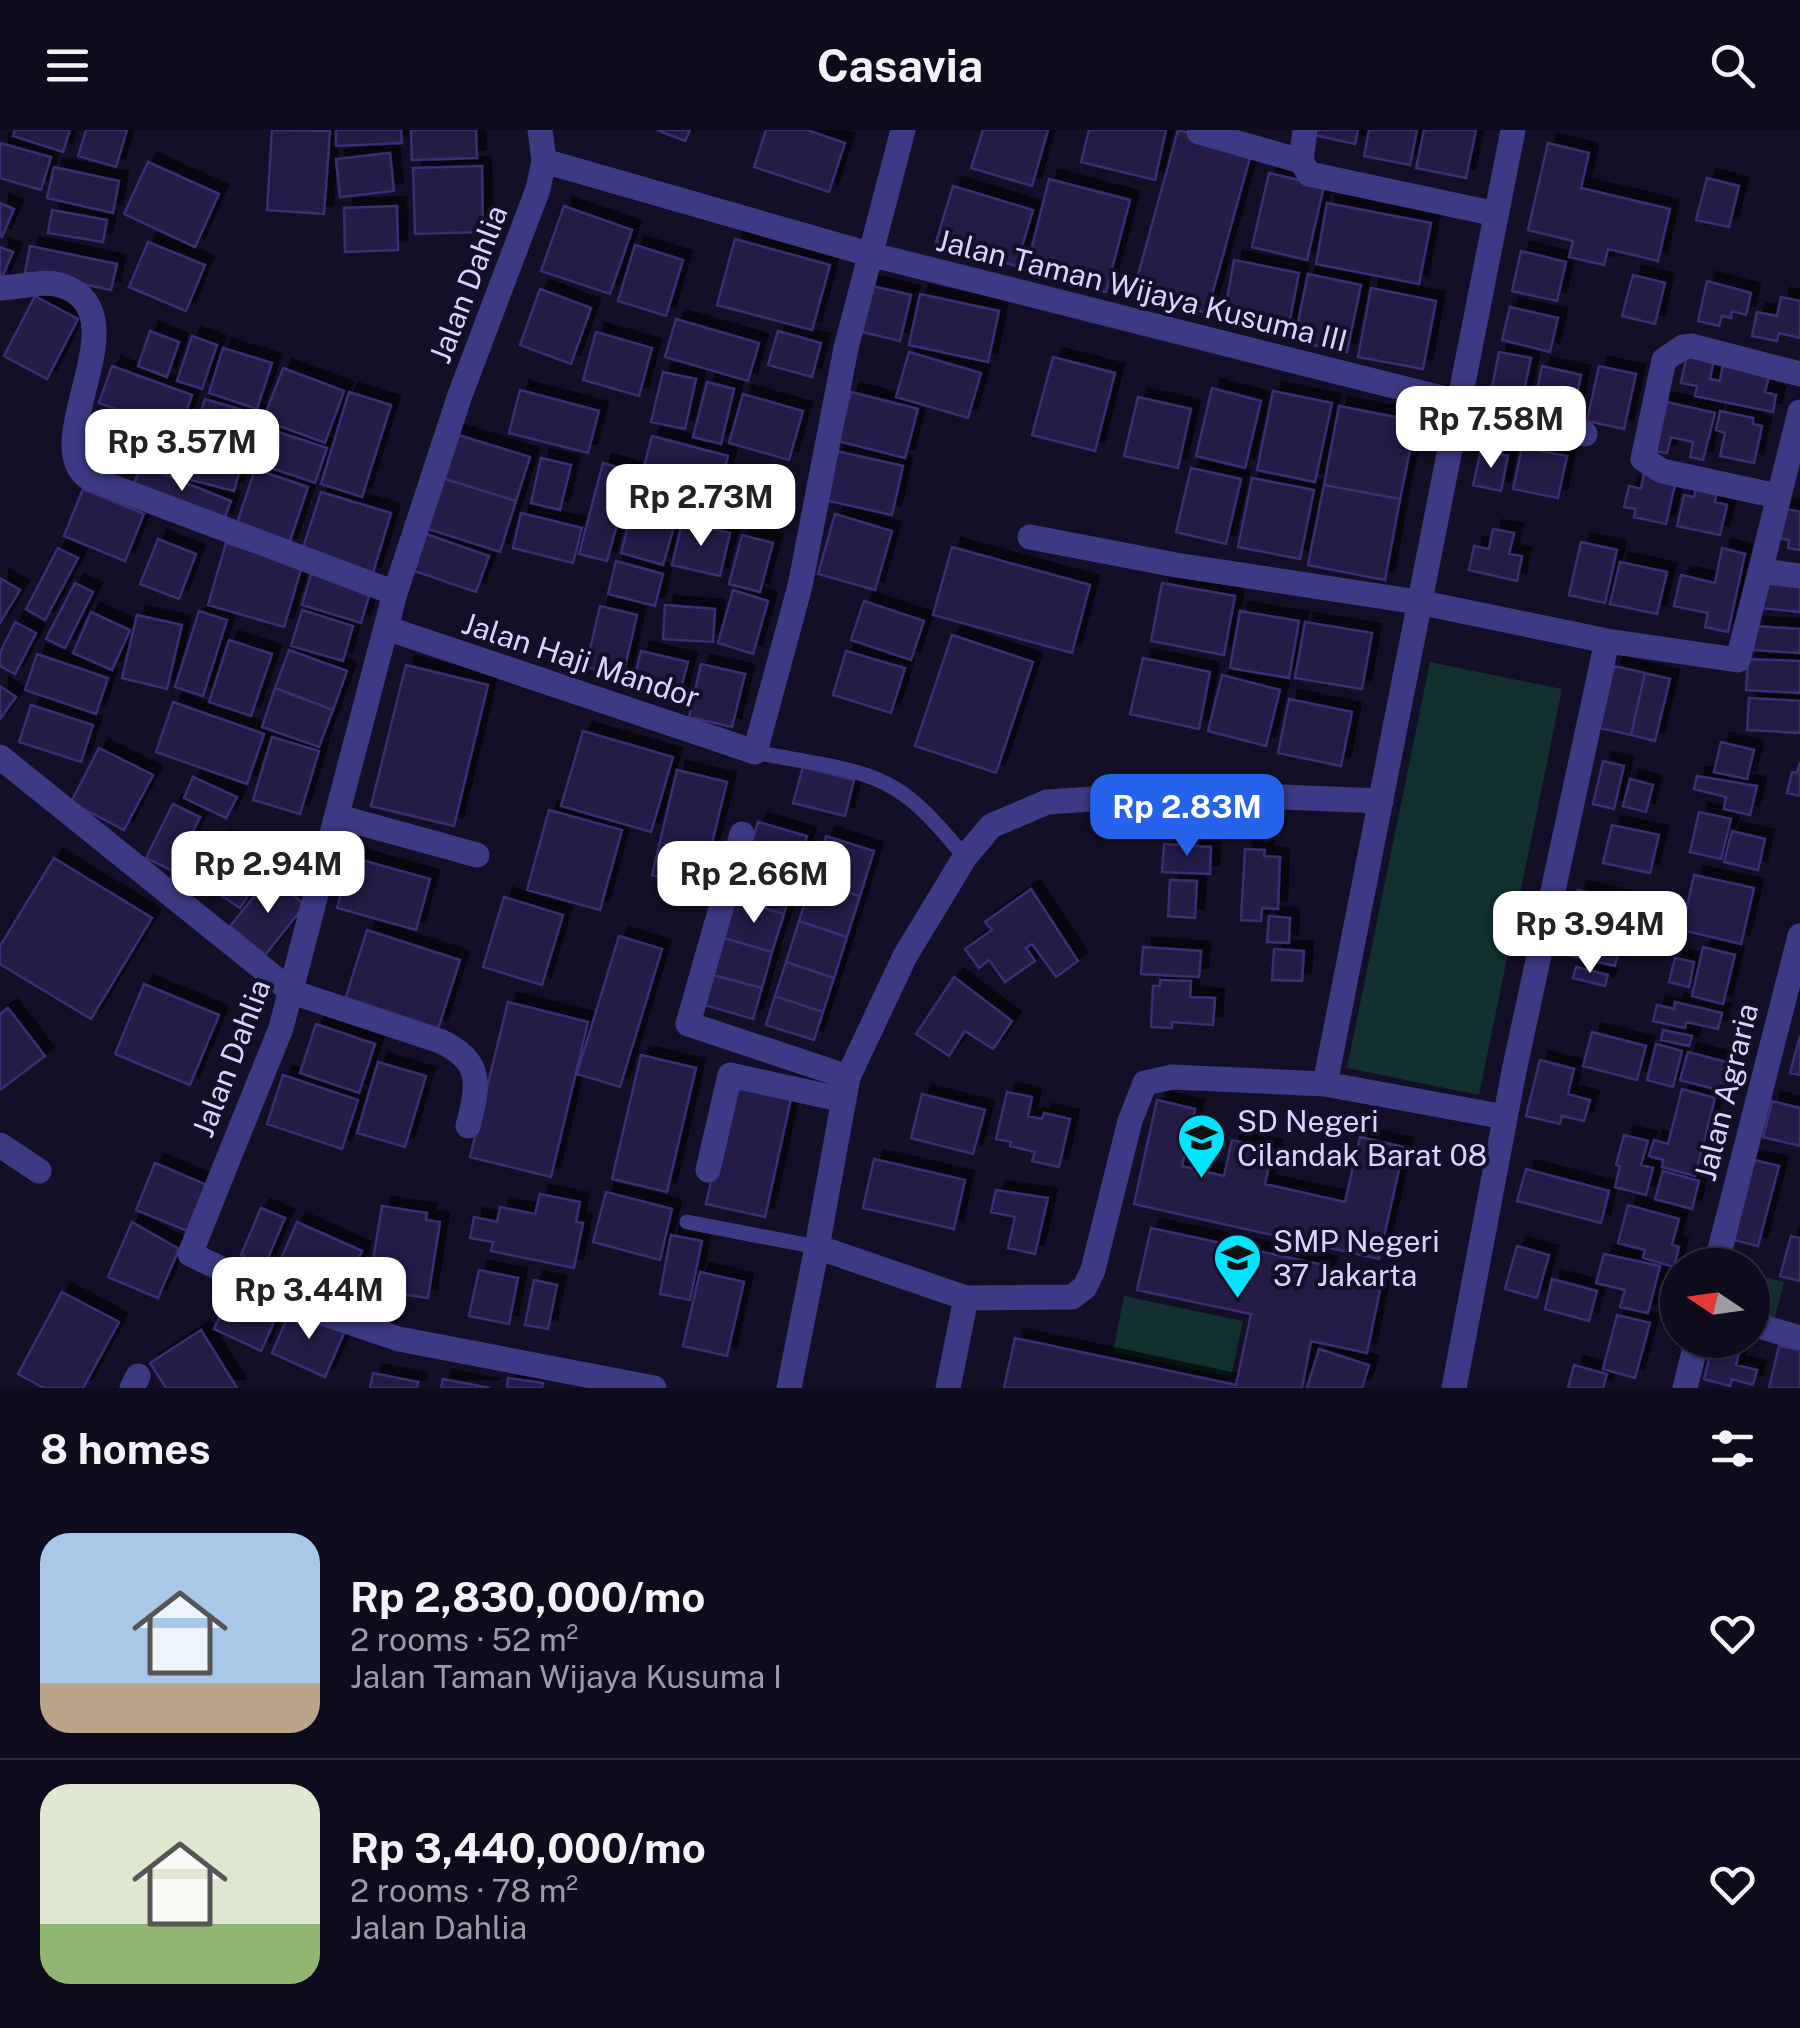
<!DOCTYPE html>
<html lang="en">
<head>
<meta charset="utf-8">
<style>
  body { margin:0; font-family:"Public Sans",sans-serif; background:#1c1929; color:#f1f3f6; height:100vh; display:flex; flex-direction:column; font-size:38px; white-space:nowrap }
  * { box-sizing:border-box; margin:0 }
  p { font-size:32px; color:#9b9ba3 }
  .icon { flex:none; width:55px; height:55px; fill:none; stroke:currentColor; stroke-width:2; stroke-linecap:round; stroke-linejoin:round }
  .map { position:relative; height:1258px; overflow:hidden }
  .drawer { display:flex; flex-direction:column; background:#0e0b1c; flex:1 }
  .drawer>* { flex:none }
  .needle { width:65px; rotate:283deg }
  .tools { position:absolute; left:1660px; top:1118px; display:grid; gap:20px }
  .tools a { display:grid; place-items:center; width:110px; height:110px; border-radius:50%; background:#0e0b1c; box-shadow:0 2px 8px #0004,0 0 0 2px #2e2b3b; font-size:50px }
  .price { position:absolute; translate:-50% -85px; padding:0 22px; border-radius:20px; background:#fff; color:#222; font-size:32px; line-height:65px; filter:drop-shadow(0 2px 5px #0008) }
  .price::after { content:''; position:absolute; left:50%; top:60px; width:30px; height:22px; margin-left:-15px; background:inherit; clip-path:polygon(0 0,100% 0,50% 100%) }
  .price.active { background:#2563eb; color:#fff }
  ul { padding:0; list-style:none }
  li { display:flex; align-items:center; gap:30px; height:250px; padding:0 40px }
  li+li { border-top:2px solid #2e2b3b }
  li span { display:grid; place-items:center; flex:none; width:280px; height:200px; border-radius:30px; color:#555 }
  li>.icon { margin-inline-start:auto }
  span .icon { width:120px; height:120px; fill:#fffc; stroke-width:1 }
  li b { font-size:42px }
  h2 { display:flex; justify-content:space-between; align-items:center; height:120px; padding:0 40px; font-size:42px }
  header { display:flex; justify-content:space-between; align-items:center; height:130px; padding:0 40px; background:#0e0b1c; font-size:45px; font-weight:700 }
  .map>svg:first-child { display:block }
  .green { fill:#12302f }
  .building { fill:#241b47; stroke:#3b2d73; stroke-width:2.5; filter:url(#shadow) }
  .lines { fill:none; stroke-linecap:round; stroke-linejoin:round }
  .service { stroke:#3d3a85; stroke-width:15 }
  .minor { stroke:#3d3a85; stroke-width:25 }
  .tertiary { stroke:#3d3a85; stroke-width:25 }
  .labels { text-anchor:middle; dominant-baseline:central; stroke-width:8; stroke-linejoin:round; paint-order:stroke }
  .street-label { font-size:30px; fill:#d9d4ff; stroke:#130f26 }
  .poi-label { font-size:30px; fill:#d9d4ff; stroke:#130f26; text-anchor:start }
</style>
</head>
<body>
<header><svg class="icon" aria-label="menu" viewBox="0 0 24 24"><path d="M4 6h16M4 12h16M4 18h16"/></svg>Casavia<svg class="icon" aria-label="search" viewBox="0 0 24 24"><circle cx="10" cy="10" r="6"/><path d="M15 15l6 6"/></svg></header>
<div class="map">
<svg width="1800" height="1258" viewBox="0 0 1800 1258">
  <defs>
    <filter id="shadow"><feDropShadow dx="9" dy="-9" stdDeviation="0" flood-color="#0009"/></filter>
  </defs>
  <rect width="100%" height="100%" fill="#130f26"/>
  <path class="green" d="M1430,532l132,27 -83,406 -132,-27z
    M1753,1144l31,8 -10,39 -21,-6z
    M1124,1166l119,25 -12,56 -118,-25z"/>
  <path class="building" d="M15,0h55l-7,22 -50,-16z
    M86,0h41l-11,37 -38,-11z
    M272,0l58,1 -6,83 -57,-4z
    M336,0h65l1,13 -66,3z
    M411,0h65l1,28 -65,2z
    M657,0h33l-5,11z
    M766,0h41l38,13 -16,49 -75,-25z
    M983,0h65l-16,56 -61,-18z
    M1089,0h77l-11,50 -74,-18z
    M1178,0l74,20 -45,163 -74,-20z
    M1316,0h42l-3,14 -41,-9z
    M1369,0h48l-7,35 -46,-9z
    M1424,0h52l-10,48 -50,-10z
    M0,13l51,14 -10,33 -41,-12z
    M1548,13l41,10 -8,35 89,21 -12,52 -50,-12 -4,16 -35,-8 4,-16 -45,-11z
    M390,23l4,38 -54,6 -4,-38z
    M148,32l71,32 -24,53 -71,-33z
    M482,36l1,66 -68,2 -2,-66z
    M54,37l65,14 -6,32 -66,-15z
    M1269,43l55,13 -17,74 -55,-13z
    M1707,48l32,8 -10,41 -33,-7z
    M1049,49l81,21 -24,92 -80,-21z
    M953,56l80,24 -17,56 -80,-24z
    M0,73l14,6 -12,28 -2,-1z
    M1327,73l104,20 -12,61 -103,-20z
    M397,76l1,44 -53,2 -1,-44z
    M564,76l68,24 -22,64 -69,-23z
    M52,80l55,10 -4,22 -55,-9z
    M735,109l95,26 -18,65 -95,-25z
    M148,112l57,23 -19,46 -57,-24z
    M635,115l48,15 -17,56 -48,-15z
    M30,116l87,18 -6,26 -86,-18z
    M0,117l13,5 -13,30z
    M1521,121l45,11 -9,39 -45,-10z
    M1234,130l65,13 -12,61 -64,-12z
    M1308,144l53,11 -14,67 -53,-11z
    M1633,145l32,8 -10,41 -33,-8z
    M1707,151l44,12 -5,22 -14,-4 -1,7 -9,-2 -3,10 -21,-5z
    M864,154l47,11 -11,46 -46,-11z
    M1371,158l65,13 -13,68 -65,-12z
    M540,159l51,19 -20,56 -51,-19z
    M920,164l79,17 -11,51 -79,-17z
    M35,166l43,23 -31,60 -43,-23z
    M1781,167l19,4v37l-21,-5 -2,8 -25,-5 5,-24 20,4z
    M1510,177l48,11 -8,34 -48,-12z
    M676,189l83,24 -11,38 -83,-24z
    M150,201l29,11 -12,35 -29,-11z
    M778,201l43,12 -9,34 -44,-12z
    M596,202l56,16 -13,48 -56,-16z
    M192,206l25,9 -15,44 -25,-8z
    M223,218l49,15 -15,46 -48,-16z
    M909,222l72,21 -13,45 -72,-21z
    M1499,222l32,6 -11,51 -31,-6z
    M1687,224l27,6 -4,19 10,2 4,-22 46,13 -5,20 11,3 -3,17 -78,-16 2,-10 -16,-3z
    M1053,227l62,16 -20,78 -63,-16z
    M112,236l80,29 -13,37 -80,-29z
    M1542,236l39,9 -8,39 -39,-9z
    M1599,236l37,8 -12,55 -37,-8z
    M283,238l61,23 -19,52 -62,-23z
    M663,242l33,7 -11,50 -34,-7z
    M707,252l27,7 -13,55 -28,-7z
    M1212,258l49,13 -16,67 -49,-12z
    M520,260l79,21 -11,42 -79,-20z
    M1273,261l59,12 -17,79 -58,-12z
    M349,262l42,13 -29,92 -41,-13z
    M851,262l67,17 -13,49 -67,-17z
    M743,264l60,17 -14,49 -60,-17z
    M1138,267l53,12 -13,59 -54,-12z
    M205,269l51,15 -10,33 -51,-17z
    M1662,271l53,12 -12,47 -13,-3 3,-15 -22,-5 -4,16 -14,-2z
    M1339,276l77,15 -16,78 -76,-14z
    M1474,280l46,10 -5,25 -46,-10z
    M1720,281l33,7v6l9,2 -8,37 -34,-7 5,-23 -9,-3z
    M263,297l64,21 -12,35 -64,-22z
    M455,304l75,23 -14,44 -74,-23z
    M652,306l76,20 -15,57 -76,-20z
    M194,307l51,14 -11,40 -51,-13z
    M1522,317l45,9 -9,42 -45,-9z
    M1481,320l27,6 -7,35 -28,-6z
    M836,321l67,15 -11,49 -67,-15z
    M541,328l30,7 -11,45 -29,-7z
    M603,333l29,8 -25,90 -28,-7z
    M141,335l90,36 -8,21 -90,-35z
    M1191,338l50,11 -15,65 -50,-12z
    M255,339l53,18 -20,60 -53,-18z
    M1644,343l32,7 -10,44 -32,-7 2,-8 -12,-2 5,-21 12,3z
    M442,348l74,23 -16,51 -75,-24z
    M1252,348l62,12 -14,69 -62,-12z
    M1324,355l76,14 -15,81 -77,-15z
    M1697,355l20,4 -2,13 12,3 -7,30 -43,-9 7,-31 10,2z
    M83,359l61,25 -19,47 -61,-25z
    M321,362l70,21 -19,63 -71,-22z
    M634,374l43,12 -14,49 -42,-12z
    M1778,377l22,5v38l-12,-2 1,-8 -17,-3z
    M521,383l61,15 -9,35 -60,-15z
    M835,384l57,17 -17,59 -57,-16z
    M682,392l48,11 -10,43 -48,-11z
    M1493,399l21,4 -5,21 13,2 -5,25 -48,-11 5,-24 15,3z
    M426,404l63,22 -13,36 -62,-21z
    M742,405l31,8 -13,49 -31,-8z
    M158,409l38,15 -17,45 -39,-15z
    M1581,412l36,8 -12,53 -36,-8z
    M226,413l76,23 -18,61 -76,-22z
    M952,417l138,38 -18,68 -139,-38z
    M58,418l20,10 -33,62 -19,-11z
    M1722,418l23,6 -17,78 -23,-5 3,-14 -34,-7 7,-31 34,8z
    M616,431l47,13 -8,32 -47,-12z
    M1620,432l47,10 -10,42 -47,-10z
    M312,441l59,18 -10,34 -59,-18z
    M0,448l20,12 -20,33z
    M1763,452l37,3v27l-39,-4z
    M75,453l18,9 -28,56 -19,-9z
    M1162,453l73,13 -11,59 -73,-14z
    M733,460l35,11 -15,53 -35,-11z
    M864,471l60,20 -13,39 -60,-20z
    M665,475l50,4 -2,33 -50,-3z
    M600,476l37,9 -14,61 -37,-9z
    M302,480l51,16 -10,35 -52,-15z
    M199,481l28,9 -24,76 -28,-9z
    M1240,481l59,10 -10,57 -59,-10z
    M91,482l39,18 -18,40 -39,-17z
    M137,485l45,10 -15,64 -45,-11z
    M15,492l21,11 -21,41 -15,-8v-13z
    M1305,492l67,11 -10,56 -67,-11z
    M1755,496l45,3v24l-47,-3z
    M952,505l81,27 -37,111 -81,-27z
    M229,510l43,14 -21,62 -42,-14z
    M289,520l58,21 -14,39 -58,-22z
    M641,521l47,11 -10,37 -46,-12z
    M846,521l59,17 -14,45 -58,-18z
    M37,524l71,24 -12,36 -71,-24z
    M1143,528l67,14 -11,57 -69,-15z
    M1748,529l52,2v32l-54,-3z
    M701,534l44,10 -13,53 -43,-10z
    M406,535l82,20 -34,141 -83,-20z
    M1614,536l31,7 -14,62 -31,-7z
    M1645,543l25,6 -15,62 -24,-6z
    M1222,545l58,15 -14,56 -58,-15z
    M0,556l16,11 -16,22z
    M275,558l58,22 -14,37 -57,-20z
    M1749,568l51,3v32l-53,-3z
    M1289,569l63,13 -11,54 -63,-13z
    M173,572l91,32 -17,50 -91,-32z
    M31,575l62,20 -12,37 -62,-20z
    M583,601l90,26 -22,75 -90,-26z
    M272,607l47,14 -19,63 -47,-14z
    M1721,612l33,8 -7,29 -33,-7z
    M99,618l54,27 -29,55 -53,-28z
    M1603,631l21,5 -10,43 -21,-5z
    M1800,632v34l-13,-3 5,-21 5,1z
    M803,637l51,13 -9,36 -52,-13z
    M677,640l50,12 -26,105 -49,-12z
    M1697,646l60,10 -7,29 -26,-6 2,-12 -32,-8z
    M193,647l44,20 -11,21 -42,-20z
    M1630,649l23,6 -7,27 -23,-6z
    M173,674l27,13 -27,54 -27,-13z
    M549,680l73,20 -22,80 -73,-20z
    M1699,682l32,7 -10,40 -31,-7z
    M758,692l49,14 -12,38 -48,-14z
    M1612,695l47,10 -9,38 -47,-10z
    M1732,701l33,8 -7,31 -34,-8z
    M826,706l48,15 -14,45 -48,-15z
    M222,709l43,30 -25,39 -45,-30z
    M1164,714l47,3 -1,27 -48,-2z
    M1245,719l20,1 -1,6 16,1 -2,52 -16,-1 -1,13 -20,-1z
    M351,727l79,22 -14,51 -79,-22z
    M54,728l98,60 -61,101 -91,-55v-18z
    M747,730l48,14 -11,40 -49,-14z
    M1694,745l60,13 -13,56 -59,-14z
    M271,746l34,29 -40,50 -35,-29z
    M1170,750l27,1 -2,37 -27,-2z
    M812,751l48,15 -13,41 -48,-16z
    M1031,759l47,72 -22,16 -24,-33 -6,4 9,13 -30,21 -16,-22 -10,8 -14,-19 27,-19 -7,-8z
    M1578,760l52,12 -15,64 -52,-12z
    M504,767l59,18 -21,70 -59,-18z
    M735,770l49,14 -12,38 -48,-14z
    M1269,786l21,2 -1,25 -22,-1z
    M799,791l48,16 -13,41 -48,-16z
    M367,800l93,30 -22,69 -93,-29z
    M619,806l43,13 -42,138 -43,-13z
    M724,808l48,14 -10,36 -49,-13z
    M1143,817l58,4 -2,26 -58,-3z
    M1703,817l32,8 -12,49 -31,-8z
    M1274,819l30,2 -2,30 -30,-1z
    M1675,828l19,4 -5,25 -20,-5z
    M786,832l48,16 -11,34 -48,-16z
    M1576,837l32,8 -3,11 -32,-8z
    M713,845l49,13 -9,31 -49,-14z
    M954,847l58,44 -19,28 -28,-18 -16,25 -33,-22z
    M1160,850l31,1 -1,16 25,1 -2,27 -41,-3v6l-21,-1 2,-41h7z
    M144,854l75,31 -29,70 -75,-31z
    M775,866l48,16 -9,28 -48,-15z
    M508,872l80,20 -37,155 -81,-20z
    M1675,872l47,11 -4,16 -32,-7 -1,6 -32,-7 4,-16 17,4z
    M8,878l37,48 -45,34v-76z
    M316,894l59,20 -16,49 -59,-20z
    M1663,900l29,6 -3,10 -28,-6z
    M1592,902l54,14 -9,34 -54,-14z
    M1800,906v39l-10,-2z
    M1656,914l26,7 -9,36 -26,-7z
    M1688,922l42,11 -7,28 -43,-11z
    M641,925l55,13 -29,124 -55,-13z
    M1540,930l34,9 -6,25 22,6 -6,21 -22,-5 -2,8 -34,-8z
    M378,932l48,14 -21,71 -48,-14z
    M283,945l75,25 -16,49 -75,-25z
    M732,956l59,13 -26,118 -59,-13z
    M1682,959l33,9 -20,78 -33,-9 1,-7 -14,-4 5,-16 14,4z
    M1007,962l25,5 -4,19 14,3 2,-6 26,6 -11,48 -27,-6 3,-9 -25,-6 1,-4 -15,-3z
    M922,964l63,16 -12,44 -62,-16z
    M1157,970l38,9 -13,57 42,10 8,-36 41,9 -8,35 80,18 15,-65 44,10 -25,112 -245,-55z
    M1772,971l28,7v38l-37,-9z
    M1624,1005l24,6 -7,24 12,3 -7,27 -31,-8 5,-21 -4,-1z
    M874,1029l91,21 -11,49 -91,-21z
    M1750,1029l29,7 -21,80 -28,-7z
    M155,1033l54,23 -19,46 -54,-22z
    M1526,1039l83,22 -8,32 -84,-22z
    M1663,1041l36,10 -7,28 -37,-10z
    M996,1060l52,8 -13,56 -27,-6 7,-31 -24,-5z
    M606,1062l66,17 -12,51 -67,-18z
    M540,1064l40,8 -4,20 7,1 -9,45 -83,-17 2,-9 -23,-4 4,-21 23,5 3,-15 35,7z
    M1628,1075l51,14 -7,26 7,2 -5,20 -31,-9 2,-8 -27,-7z
    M382,1076l45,7 -1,7 14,2 -12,76 -27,-4 3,-17 -33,-5z
    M261,1078l24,10 -20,47 -24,-10z
    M132,1092l47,27 -21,49 -50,-21z
    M297,1092l65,29 -24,52 -64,-28z
    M1151,1098l177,38 -3,12 55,12 -13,63 -56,-12 -9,47h-298l11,-50 221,47 15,-71 -114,-24z
    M671,1105l31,6 -12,59 -30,-6z
    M1791,1106l9,2v43l-20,-5z
    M1517,1116l32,9 -12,43 -32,-9z
    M1604,1124l56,12 -12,47 -28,-6 5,-17 -29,-7z
    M479,1140l39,8 -9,46 -40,-8z
    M700,1142l44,10 -17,74 -44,-10z
    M1552,1149l45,12 -8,30 -44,-12z
    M534,1150l23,5 -9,44 -23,-4z
    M237,1151l46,21 -22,49 -47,-22z
    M62,1162l57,30 -36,66h-39l-26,-14z
    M292,1177l53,24 -20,46 -53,-24z
    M1617,1185l33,8 -15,55 -32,-9z
    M201,1200l36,58h-71l-16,-25z
    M1714,1210h28l-6,25 21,5 -4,15 -21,-6 -2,7 -26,-7z
    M1779,1216l21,4v38h-31z
    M1319,1219l50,16 -7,23h-55z
    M1574,1235l33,9 -4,14h-35z
    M373,1243l45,9 -1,6h-47z
    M508,1248l35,5 -1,5h-35z
    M443,1249l47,9h-49z"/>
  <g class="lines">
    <path class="service" d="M755,622c40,9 94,13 130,31 33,16 57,47 80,74
      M687,1092l130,25"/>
    <path class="minor" d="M540,0l4,31 -6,28 -78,206 -65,198 -114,435 -91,226 105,50 104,35 255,49
      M1305,0l-4,31 8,13 187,40
      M1199,2l102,29
      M544,31l325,93 716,180
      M0,158c20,0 43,-9 63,-2 80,29 -26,157 26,192l306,115
      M1777,366l-115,-25 -19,-12 21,-99 19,-13 9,-1 108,28
      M1030,407l146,28 242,37 189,39 131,19 62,-248
      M1761,441l39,5
      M386,498l369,124 45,-166 46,-238 57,-218
      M0,627l292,235 148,49c43,20 39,43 28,85
      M339,687l138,38
      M742,704l-54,190 160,53
      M1325,954l180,33
      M0,1015l39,26
      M708,1040l22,-95 114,25
      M1716,1135l84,-329
      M1752,1194l48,14
      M132,1258l6,-12
      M789,1258l28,-141
      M1454,1258l60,-317 93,-430
      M1685,1258l12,-48"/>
    <path class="tertiary" d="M1381,671l-198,-8 -136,9 -56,24 -26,31 -60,99 -57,121 -31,170 149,51 106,-1 13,-10 8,-17 37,-149 15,-38 27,-6 153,7c63,-318 124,-636 188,-954
      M948,1258l18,-90"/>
  </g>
  <defs>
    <symbol id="school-pin" viewBox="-11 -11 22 30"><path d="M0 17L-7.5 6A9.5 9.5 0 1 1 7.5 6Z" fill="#00e5ff" stroke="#130f26"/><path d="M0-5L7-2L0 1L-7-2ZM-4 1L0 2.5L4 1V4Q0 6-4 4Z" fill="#111"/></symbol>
  </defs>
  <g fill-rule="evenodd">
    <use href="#school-pin" x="1174" y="980" width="55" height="75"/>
    <use href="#school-pin" x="1210" y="1100" width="55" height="75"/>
  </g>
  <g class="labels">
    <g class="street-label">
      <text transform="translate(468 154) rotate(-69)">Jalan Dahlia</text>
      <text transform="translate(1142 160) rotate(14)">Jalan Taman Wijaya Kusuma III</text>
      <text transform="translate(581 530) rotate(18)">Jalan Haji Mandor</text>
      <text transform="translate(231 928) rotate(-69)">Jalan Dahlia</text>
      <text transform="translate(1726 962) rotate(-76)">Jalan Agraria</text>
    </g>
    <g class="poi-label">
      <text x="1237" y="991">SD Negeri<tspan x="1237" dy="34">Cilandak Barat 08</tspan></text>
      <text x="1273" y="1111">SMP Negeri<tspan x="1273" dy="34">37 Jakarta</tspan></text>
    </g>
  </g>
</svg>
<div class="tools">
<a><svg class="needle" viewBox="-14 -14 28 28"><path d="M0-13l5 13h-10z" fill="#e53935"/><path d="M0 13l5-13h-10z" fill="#9b9ba3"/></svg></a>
</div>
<b class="price" style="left:1491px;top:341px">Rp 7.58M</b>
<b class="price" style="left:182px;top:364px">Rp 3.57M</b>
<b class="price" style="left:701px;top:419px">Rp 2.73M</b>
<b class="price active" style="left:1187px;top:729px">Rp 2.83M</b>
<b class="price" style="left:268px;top:786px">Rp 2.94M</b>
<b class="price" style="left:754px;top:796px">Rp 2.66M</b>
<b class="price" style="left:1590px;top:846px">Rp 3.94M</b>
<b class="price" style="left:309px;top:1212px">Rp 3.44M</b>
</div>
<section class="drawer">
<h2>8 homes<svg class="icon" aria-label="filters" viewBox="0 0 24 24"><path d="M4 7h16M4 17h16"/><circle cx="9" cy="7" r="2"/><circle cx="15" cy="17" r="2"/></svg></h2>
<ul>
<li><span style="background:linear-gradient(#a9c7e8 75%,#b9a48a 0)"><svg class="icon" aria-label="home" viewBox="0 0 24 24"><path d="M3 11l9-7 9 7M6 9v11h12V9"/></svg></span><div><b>Rp 2,830,000/mo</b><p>2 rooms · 52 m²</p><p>Jalan Taman Wijaya Kusuma I</p></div><svg class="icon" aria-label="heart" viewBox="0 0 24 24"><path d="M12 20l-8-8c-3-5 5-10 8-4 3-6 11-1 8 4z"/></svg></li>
<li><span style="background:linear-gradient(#dfe7d0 70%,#8fb573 0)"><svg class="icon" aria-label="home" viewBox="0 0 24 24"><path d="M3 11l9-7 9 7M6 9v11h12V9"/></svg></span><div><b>Rp 3,440,000/mo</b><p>2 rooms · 78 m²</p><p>Jalan Dahlia</p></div><svg class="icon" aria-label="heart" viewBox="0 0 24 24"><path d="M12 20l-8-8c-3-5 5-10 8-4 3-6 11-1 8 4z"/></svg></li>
</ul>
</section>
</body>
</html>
